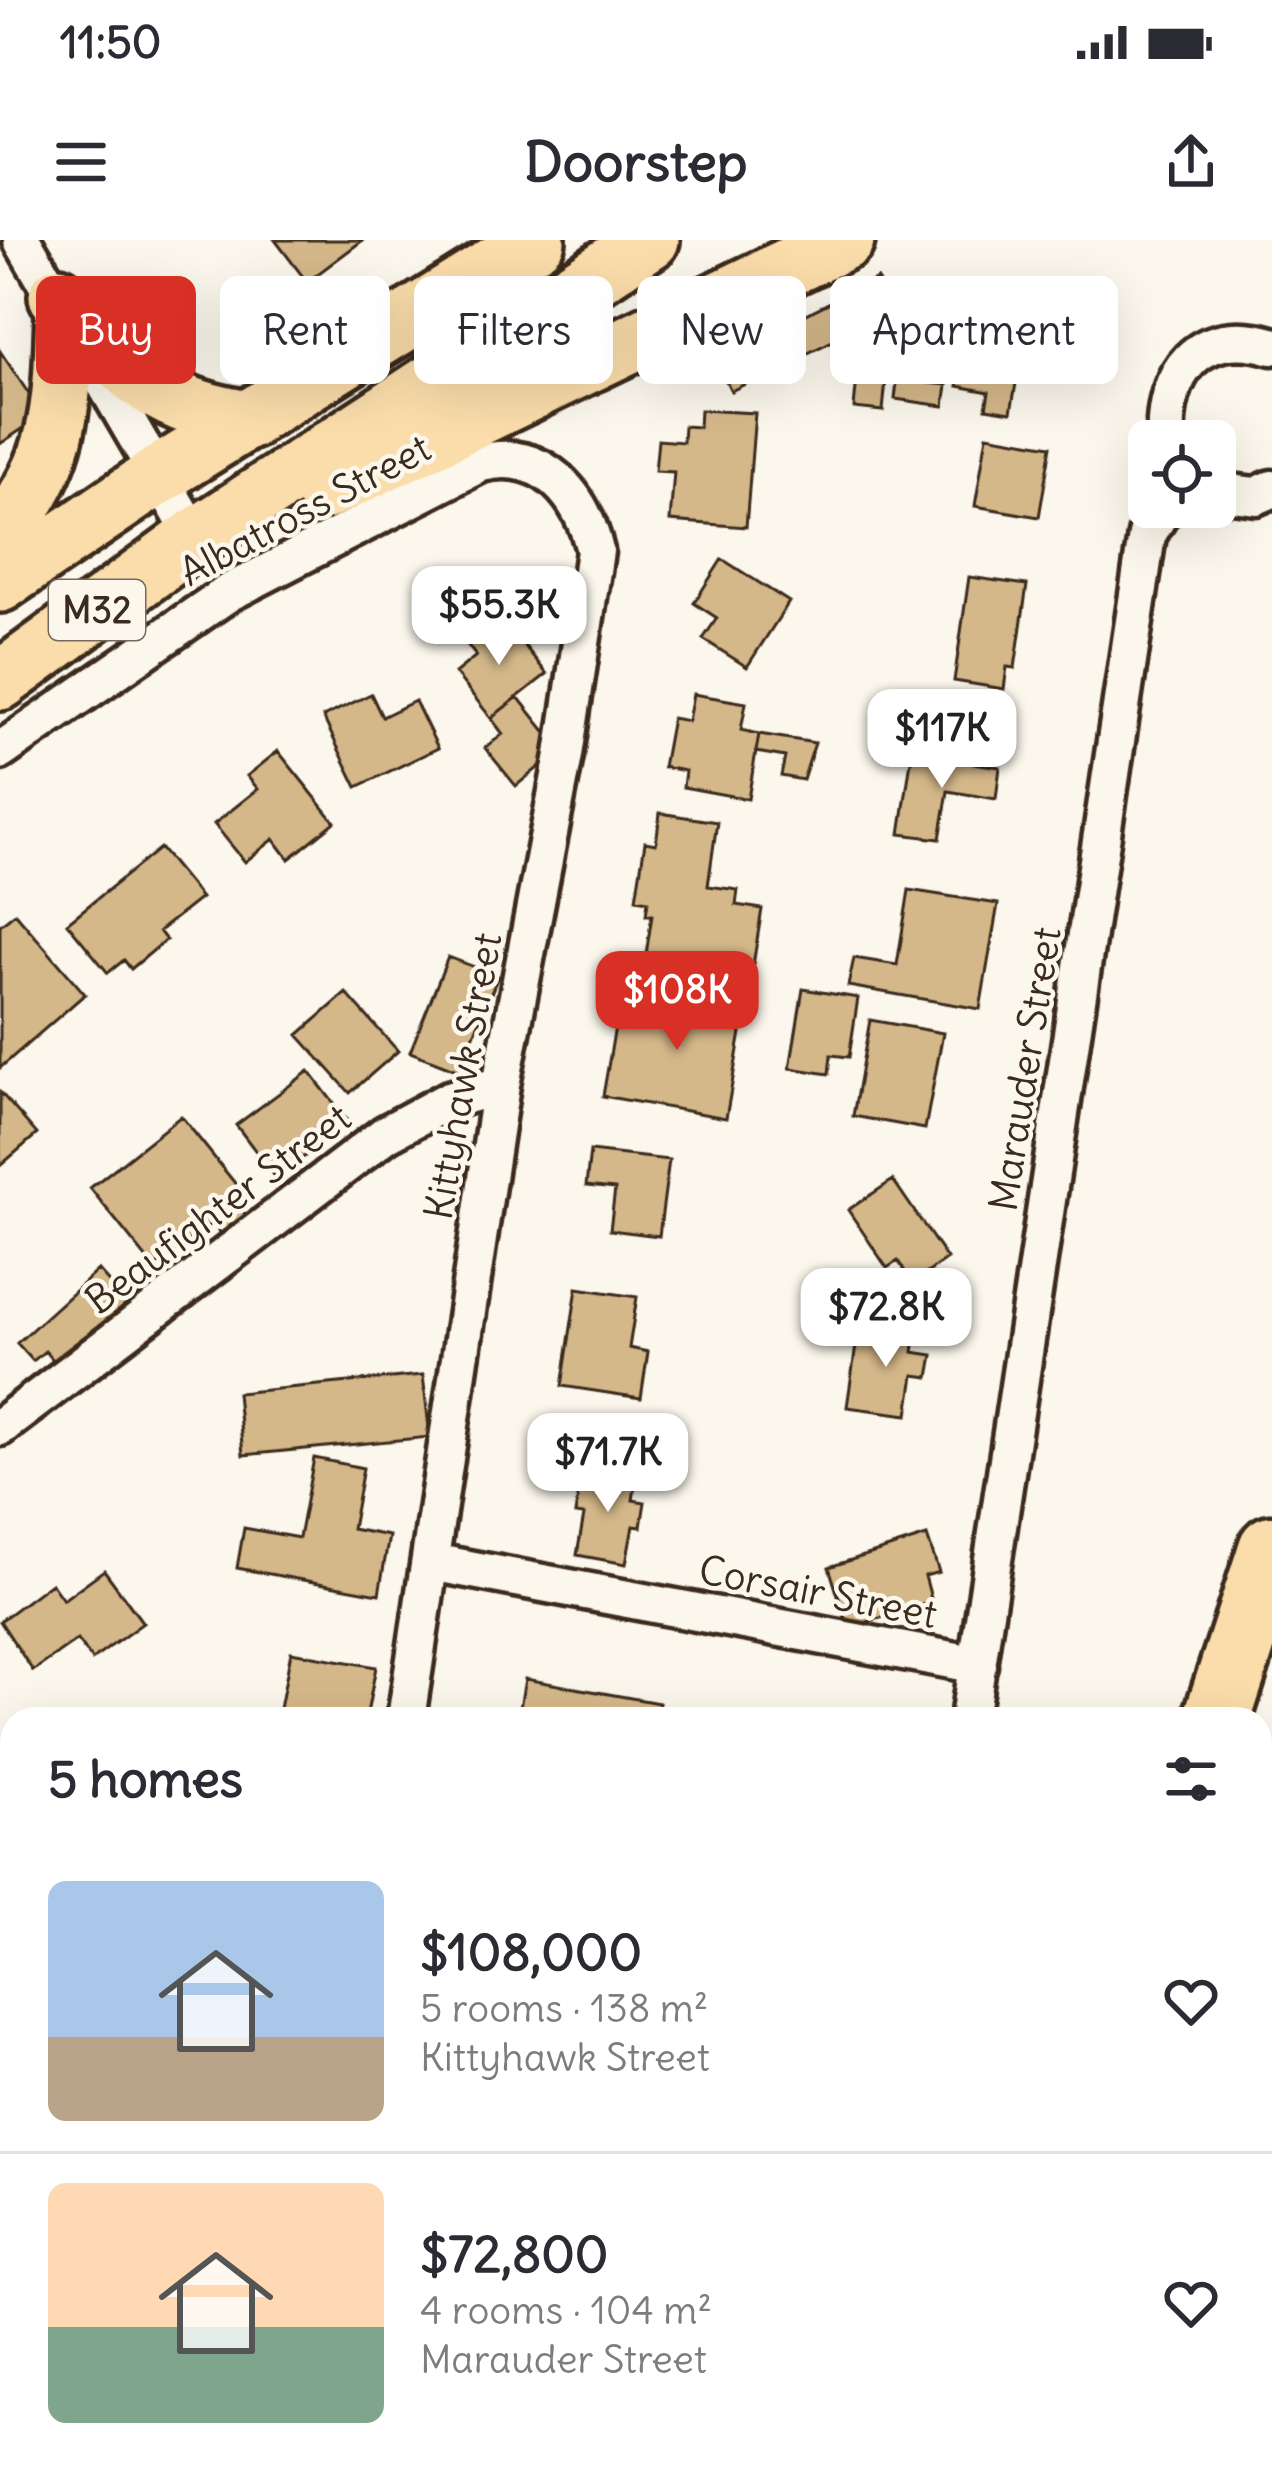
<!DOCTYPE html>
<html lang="en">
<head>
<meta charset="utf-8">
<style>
  body { margin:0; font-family:Delius,sans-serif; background:#f7f7f7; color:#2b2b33; height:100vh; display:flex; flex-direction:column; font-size:45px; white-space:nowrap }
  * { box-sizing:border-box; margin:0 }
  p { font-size:39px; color:#7c7c81 }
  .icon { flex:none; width:66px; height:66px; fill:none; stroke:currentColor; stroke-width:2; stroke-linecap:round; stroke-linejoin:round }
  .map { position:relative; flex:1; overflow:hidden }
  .panel { position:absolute; left:0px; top:1467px; width:1272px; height:771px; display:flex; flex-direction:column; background:#fff; border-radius:36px 36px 0 0; box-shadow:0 12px 48px #0002 }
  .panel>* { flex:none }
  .hud { position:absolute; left:36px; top:36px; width:1200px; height:108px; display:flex; gap:24px }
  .tools { position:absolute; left:1128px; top:180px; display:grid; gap:24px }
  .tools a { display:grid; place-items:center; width:108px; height:108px; border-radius:18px; background:#fff; box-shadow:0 12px 48px #0002; font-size:60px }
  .price { position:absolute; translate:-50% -102px; padding:0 27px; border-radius:24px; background:#fff; color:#222; font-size:39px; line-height:78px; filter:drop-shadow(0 3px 6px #0008) }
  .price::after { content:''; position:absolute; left:50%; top:72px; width:36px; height:27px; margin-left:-18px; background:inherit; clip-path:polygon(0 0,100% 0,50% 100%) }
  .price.selected { background:#d93025; color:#fff }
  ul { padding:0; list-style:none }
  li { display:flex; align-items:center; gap:36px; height:300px; padding:0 48px }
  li+li { border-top:3px solid #e1e1e2 }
  li span { display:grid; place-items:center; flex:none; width:336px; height:240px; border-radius:18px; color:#555 }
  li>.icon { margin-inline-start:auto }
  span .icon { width:144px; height:144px; fill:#fffc; stroke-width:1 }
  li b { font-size:51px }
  h2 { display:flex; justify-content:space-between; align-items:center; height:144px; padding:0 48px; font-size:51px }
  .chip { padding:0 42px; border-radius:18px; background:#fff; box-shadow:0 12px 48px #0002; font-size:42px; line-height:108px }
  .chip.selected { background:#d93025; color:#fff }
  .status { display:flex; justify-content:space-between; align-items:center; height:84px; padding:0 60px; background:#fff; direction:ltr }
  .status svg { height:33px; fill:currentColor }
  header { display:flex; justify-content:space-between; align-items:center; height:156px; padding:0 48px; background:#fff; font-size:54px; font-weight:700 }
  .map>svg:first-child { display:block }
  .building { fill:#d5b88a; stroke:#3b2a1e; stroke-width:3 }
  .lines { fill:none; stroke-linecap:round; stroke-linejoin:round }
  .street-casing { stroke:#3b2a1e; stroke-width:45 }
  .primary-casing { stroke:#3b2a1e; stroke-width:66 }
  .highway-casing { stroke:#3b2a1e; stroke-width:75 }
  .street { stroke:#fbf7ec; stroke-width:36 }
  .primary { stroke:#fbddab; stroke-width:57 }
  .highway { stroke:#fbddab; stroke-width:66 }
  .labels { text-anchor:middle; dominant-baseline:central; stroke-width:9; stroke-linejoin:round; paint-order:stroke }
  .shield { fill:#fbf7ec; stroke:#75685c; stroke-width:3 }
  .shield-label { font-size:36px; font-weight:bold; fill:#3b2a1e }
  .street-label { font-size:39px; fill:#3b2a1e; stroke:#fbf7ec }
</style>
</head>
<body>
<div class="status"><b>11:50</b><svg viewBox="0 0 49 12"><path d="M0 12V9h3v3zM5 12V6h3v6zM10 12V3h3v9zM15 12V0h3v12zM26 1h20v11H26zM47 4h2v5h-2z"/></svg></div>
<header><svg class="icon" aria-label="menu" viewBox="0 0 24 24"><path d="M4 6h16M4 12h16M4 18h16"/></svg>Doorstep<svg class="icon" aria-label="share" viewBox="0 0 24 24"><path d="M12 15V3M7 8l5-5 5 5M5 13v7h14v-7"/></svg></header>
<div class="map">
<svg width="1272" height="2236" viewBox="0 0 1272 2236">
  <rect width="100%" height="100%" fill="#fbf7ec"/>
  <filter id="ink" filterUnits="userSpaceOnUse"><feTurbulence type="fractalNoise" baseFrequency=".00833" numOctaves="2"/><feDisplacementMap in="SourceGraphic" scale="24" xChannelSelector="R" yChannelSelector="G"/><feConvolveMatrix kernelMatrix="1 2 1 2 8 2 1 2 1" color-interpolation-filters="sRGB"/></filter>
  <g filter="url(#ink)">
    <path class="building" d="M275,0h88l-56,42z
      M877,39l16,32 -162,80 -16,-32z
      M913,49l37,6 -6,31 -35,-5z
      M971,77l55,9 -15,86 -25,-4 3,-16 -31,-6z
      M860,107l29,3 -6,61 -29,-3z
      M901,108l30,4 -4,31 20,2 -3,21 -49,-7z
      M0,111l43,64 -43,29z
      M700,170l55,3 -9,114 -76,-6 4,-49 -19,-1 3,-31 25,2 1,-16 15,1z
      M987,195l64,11 -12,71 -64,-11z
      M722,319l67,43 -42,65 -44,-28 14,-21 -23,-15z
      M969,337l58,8 -12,83 -8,-1 -3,22 -50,-8z
      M501,376l46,58 -56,44 -36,-45 21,-17 -10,-13z
      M371,454l11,23 33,-16 23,47 -81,39 -34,-70z
      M693,454l53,9 -5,27 18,4 -11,65 -65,-12 2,-16 -22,-4 9,-49 16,3z
      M518,457l42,53 -44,36 -31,-38 18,-14 -12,-16z
      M759,494l56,9 -12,37 -22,-4 4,-19 -29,-5z
      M278,511l57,71 -46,37 -15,-20 -29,23 -31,-38 44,-35 -11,-13z
      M912,514l88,13 -4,32 -48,-8 -8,48 -40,-5z
      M660,573l57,9 -9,64 30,4 -2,15 26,4 -12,75 -106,-16 8,-53h-6l2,-14 -12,-2 9,-57 11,2z
      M160,608l41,50 -42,33 7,9 -35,29 -7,-9 -16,13 -41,-50z
      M909,650l89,14 -18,105 -132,-23 6,-28 43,7z
      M15,673l70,81 -85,74v-143z
      M448,717l50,19 -39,95 -49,-19z
      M645,746l101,18 -20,114 -123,-22 14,-81 23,4z
      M803,749l55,9 -9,59 -18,-2 -2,19 -39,-6z
      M346,753l52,58 -48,42 -52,-58z
      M870,780l73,13 -18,96 -72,-13z
      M309,831l40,52 -73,55 -40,-53z
      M0,852l37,42 -37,32z
      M181,876l57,71 -9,7 22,27 -24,20 -15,-18 -58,45 -64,-80z
      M590,911l79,9 -10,76 -49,-6 5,-41 -29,-3z
      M893,940l54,79 -34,24 -15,-22 -11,7 -39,-58z
      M98,1030l31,35 -69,62 -15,-16 -12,10 -16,-18z
      M577,1048l60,9 -8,51 19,4 -7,46 -79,-12z
      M859,1085l57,8 -3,19 20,3 -4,22 -15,-2 -6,40 -61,-8z
      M423,1135l7,62 -187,18 -6,-62z
      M314,1218l49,10 -11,61 37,7 -10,58 -142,-26 7,-40 55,10z
      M593,1227l44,8 -4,25 12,2 -4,25 -8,-1 -7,38 -49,-9 7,-40 -9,-1 5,-32 10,2z
      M927,1296l12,36 -14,4 7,26 -84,26 -19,-61z
      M104,1330l39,53 -51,37 -15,-20 -44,31 -33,-50 51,-38 12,17z
      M291,1412l85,15 -10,52h-88z
      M525,1439l134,24 -3,16h-138z
      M3,1571l9,1v84l-12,-2z
      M1,1687l11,2v117l-12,-3z
      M0,1842l12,2v81l-12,-1z
      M0,2032l12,3v44l-12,-2z
      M132,2226h128l-1,10h-127z
      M419,2226h71l-2,10h-70z
      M676,2226h62l-2,10h-62z"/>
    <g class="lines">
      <defs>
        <path id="street" d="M22,0l173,298
          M1166,201c-4,-68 33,-117 106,-95
          M1215,251l41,5 16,-7
          M0,511l228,-158 253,-130c62,-16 101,32 114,88l-31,204 -63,330 -95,634
          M0,1187l386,-293 63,-34 52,-15
          M431,1322l547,103
          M969,1479l178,-1184 17,-28
          M289,2236l2,-10
          M850,2236l2,-10"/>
        <path id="primary" d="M58,56c66,71 91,110 192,124
          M324,251l521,-251
          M0,292c64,-69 62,-132 65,-222
          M0,343l156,-106 380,-237
          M0,441l195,-143 455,-298"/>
        <path id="highway" d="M1217,1479l55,-170
          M1260,1739l12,-32
          M1260,2174l12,-39
          M998,2236l2,-10
          M1103,2236l3,-10
          M1241,2236l3,-10"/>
      </defs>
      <use href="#street" class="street-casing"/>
      <use href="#primary" class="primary-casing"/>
      <use href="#highway" class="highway-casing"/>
      <use href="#street" class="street"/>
      <use href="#primary" class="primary"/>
      <use href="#highway" class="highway"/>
    </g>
  </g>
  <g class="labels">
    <rect class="shield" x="49" y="340" width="96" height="60" rx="9"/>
    <g class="shield-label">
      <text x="97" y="370">M32</text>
    </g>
    <g class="street-label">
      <text transform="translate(305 270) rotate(-28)">Albatross Street</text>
      <text transform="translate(1025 829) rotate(-81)">Marauder Street</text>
      <text transform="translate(463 836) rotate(-80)">Kittyhawk Street</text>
      <text transform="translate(218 969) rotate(-37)">Beaufighter Street</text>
      <text transform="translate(818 1352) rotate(11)">Corsair Street</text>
    </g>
  </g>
</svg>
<div class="tools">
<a><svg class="icon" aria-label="locate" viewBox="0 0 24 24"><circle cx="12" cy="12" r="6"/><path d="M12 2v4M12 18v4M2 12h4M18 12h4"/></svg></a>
</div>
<b class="price" style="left:499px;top:428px">$55.3K</b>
<b class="price" style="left:942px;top:551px">$117K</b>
<b class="price selected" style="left:677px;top:813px">$108K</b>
<b class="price" style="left:886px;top:1130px">$72.8K</b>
<b class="price" style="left:608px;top:1275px">$71.7K</b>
<div class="hud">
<a class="chip selected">Buy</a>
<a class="chip">Rent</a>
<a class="chip">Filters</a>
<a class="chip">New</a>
<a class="chip">Apartment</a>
</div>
<section class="panel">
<h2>5 homes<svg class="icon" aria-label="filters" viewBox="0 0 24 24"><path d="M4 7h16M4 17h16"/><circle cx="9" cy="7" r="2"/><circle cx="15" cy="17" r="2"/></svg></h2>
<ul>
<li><span style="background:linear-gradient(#a9c7e8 65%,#b9a48a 0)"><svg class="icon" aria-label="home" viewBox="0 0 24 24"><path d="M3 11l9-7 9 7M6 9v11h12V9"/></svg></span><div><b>$108,000</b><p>5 rooms · 138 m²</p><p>Kittyhawk Street</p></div><svg class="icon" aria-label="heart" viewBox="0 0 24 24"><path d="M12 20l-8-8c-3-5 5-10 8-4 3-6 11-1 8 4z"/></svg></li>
<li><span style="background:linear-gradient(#ffd9b3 60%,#7fa58c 0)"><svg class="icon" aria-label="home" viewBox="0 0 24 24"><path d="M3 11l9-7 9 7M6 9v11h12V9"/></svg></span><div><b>$72,800</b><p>4 rooms · 104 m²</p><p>Marauder Street</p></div><svg class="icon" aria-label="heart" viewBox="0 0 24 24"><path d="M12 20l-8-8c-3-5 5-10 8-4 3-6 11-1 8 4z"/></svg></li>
</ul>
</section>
</div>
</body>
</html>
